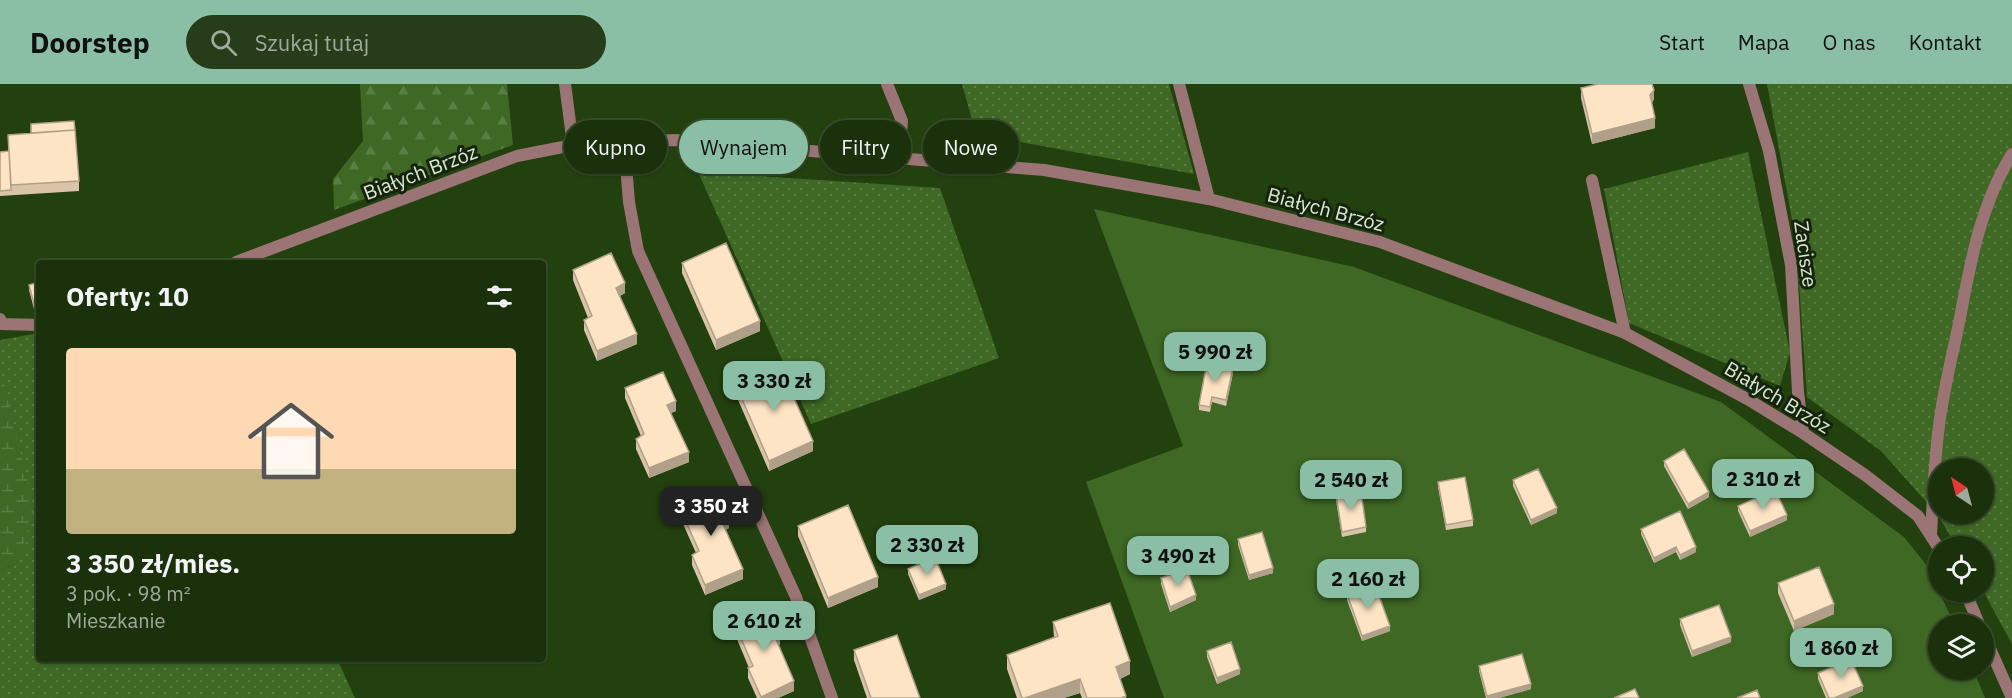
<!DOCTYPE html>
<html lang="pl">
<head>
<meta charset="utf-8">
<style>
  body { margin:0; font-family:"IBM Plex Sans",sans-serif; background:#273d19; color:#f1f3f6; height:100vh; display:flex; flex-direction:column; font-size:22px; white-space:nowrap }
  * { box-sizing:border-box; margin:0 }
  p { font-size:20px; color:#9fa99d }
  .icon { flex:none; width:33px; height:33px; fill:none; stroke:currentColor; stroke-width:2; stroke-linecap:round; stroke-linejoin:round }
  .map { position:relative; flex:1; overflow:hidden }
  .sheet { position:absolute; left:36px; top:176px; width:510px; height:402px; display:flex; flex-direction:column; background:#1a310b; border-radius:6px; box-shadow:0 2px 4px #0004,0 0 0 2px #384c2c }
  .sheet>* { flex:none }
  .hud { position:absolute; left:564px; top:36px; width:570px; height:54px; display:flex; gap:12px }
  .needle { width:39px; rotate:324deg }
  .tools { position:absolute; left:1928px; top:374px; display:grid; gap:12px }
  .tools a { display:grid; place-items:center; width:66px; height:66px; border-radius:50%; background:#1a310b; box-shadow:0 2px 4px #0004,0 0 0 2px #384c2c; font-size:30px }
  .price { position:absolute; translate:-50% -51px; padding:0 14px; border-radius:12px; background:#8abfa5; color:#111; font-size:20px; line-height:39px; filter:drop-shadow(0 2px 3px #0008) }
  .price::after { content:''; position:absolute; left:50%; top:36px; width:18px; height:14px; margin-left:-9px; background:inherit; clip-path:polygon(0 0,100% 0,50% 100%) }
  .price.selected { background:#222; color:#fff }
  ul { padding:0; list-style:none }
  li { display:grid; align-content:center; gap:12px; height:318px; padding:0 30px }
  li+li { border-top:2px solid #384c2c }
  li span { display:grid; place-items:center; height:186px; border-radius:6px; color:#555 }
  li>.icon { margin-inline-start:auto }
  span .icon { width:108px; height:108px; fill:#fffc; stroke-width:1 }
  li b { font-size:26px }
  h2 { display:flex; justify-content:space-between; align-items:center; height:72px; padding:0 30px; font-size:26px }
  .chip { padding:0 21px; border-radius:27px; background:#1a310b; box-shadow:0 2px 4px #0004,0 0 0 2px #384c2c; font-size:21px; line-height:54px }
  .chip.selected { background:#8abfa5; color:#111 }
  header { display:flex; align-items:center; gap:36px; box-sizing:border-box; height:84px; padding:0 30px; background:#8abfa5; color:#111 }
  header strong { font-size:28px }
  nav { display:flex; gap:33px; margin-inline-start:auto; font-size:21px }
  .search { width:420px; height:54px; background:#273d19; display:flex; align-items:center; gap:15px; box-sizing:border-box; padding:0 21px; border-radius:33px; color:#9fa99d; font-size:22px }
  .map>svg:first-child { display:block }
  .grass { fill:url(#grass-dots); fill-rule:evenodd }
  .forest { fill:url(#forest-firs) }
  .wetland { fill:url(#wetland-marsh) }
  .garden { fill:#3e6824 }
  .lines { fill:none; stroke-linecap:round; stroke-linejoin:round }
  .service { stroke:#9b7476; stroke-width:12 }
  .minor { stroke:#9b7476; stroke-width:12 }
  .wall { fill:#d9c4a9 }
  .shaded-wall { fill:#b0a089 }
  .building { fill:#fce4c4; stroke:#b0a089; stroke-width:1.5 }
  .labels { text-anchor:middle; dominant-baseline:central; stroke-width:6; stroke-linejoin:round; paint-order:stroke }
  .street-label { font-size:20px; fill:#d7eace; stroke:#16230f }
</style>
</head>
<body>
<header>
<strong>Doorstep</strong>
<div class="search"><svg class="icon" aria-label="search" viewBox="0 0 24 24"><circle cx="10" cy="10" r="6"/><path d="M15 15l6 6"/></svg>Szukaj tutaj</div>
<nav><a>Start</a><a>Mapa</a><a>O nas</a><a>Kontakt</a></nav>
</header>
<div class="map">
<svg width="2012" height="614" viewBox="0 0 2012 614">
  <defs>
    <pattern id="grass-dots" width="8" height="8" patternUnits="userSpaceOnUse" patternTransform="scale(1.5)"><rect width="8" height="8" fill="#3e6824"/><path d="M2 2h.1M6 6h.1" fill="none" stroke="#597e43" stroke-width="1.8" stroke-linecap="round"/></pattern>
    <pattern id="forest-firs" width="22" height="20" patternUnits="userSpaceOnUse" patternTransform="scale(1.5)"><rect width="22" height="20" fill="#3e6824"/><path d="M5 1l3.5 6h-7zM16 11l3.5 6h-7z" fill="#597e43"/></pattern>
    <pattern id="wetland-marsh" width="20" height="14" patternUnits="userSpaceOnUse" patternTransform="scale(1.5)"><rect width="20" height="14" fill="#3e6824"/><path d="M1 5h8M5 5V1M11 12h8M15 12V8" fill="none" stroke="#597e43"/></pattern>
  </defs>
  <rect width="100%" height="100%" fill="#23410f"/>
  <path class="grass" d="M962,0h207l25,90 -218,-40z
    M1767,0h245v560l-29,-53v-45h-27l-18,-31 -57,-64 -74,-54 -11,-156zM1938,384h45v45h-45z
    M1748,68l42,200 -10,34 -151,-63 -25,-134z
    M698,88l242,16 59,170 -188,66z
    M39,249v325l298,1 18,39h-355v-127l19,-9 -19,-183v-39z"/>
  <path class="forest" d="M360,0h147l6,61 -179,65 -1,-31 30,-38z"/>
  <path class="wetland" d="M0,282l34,142 -15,54 -19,9z"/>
  <path class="garden" d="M1094,125l260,58 367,135 183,135 24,30 26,57h-16v45h35l12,29h-821l-78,-216 97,-36z"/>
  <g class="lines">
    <path class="service" d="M565,0l8,61
      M887,0l15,37 -3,37
      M1179,0l30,115
      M624,57l5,61 9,49 158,346 36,101
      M1592,96l33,153"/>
    <path class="minor" d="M1749,0l20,67 22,114 7,127 5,41
      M236,178l281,-106 56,-11 102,-5 369,30 165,29 171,43 245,91 124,67 54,33 62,42 53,41 20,31
      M0,235l2,5 37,1
      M1931,451c2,-36 3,-73 8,-109 4,-34 13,-69 20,-103 11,-59 21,-117 53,-169
      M1965,507l14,33
      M1983,549l29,65"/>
  </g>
  <path class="wall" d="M1581,4l73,11 -2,4 3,25 -63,16 -11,-46z
    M8,51l71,46v10l-79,5v-44h8z
    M682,179l78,68 -44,19 -34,-77z
    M573,186l52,23 -5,3 17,48 -40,17 -13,-31v-10l4,-2 -15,-38z
    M39,198v26l-5,1 -5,-19v-5z
    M1233,289l-7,33 -14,-4 -2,10 -11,-2v-5z
    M735,299l78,68 -44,20 -34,-78z
    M625,304l51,23 -5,2 18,49 -40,16 -13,-29v-10l5,-3 -16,-38z
    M1664,377l45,36 -21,12 -24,-43z
    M1513,396l44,33 -26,12 -18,-39z
    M1438,398l35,38v6l-27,4 -8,-43z
    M1336,411l30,32v5l-24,5 -6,-37z
    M679,422l50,22 -4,2 18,49 -38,16 -13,-30v-10l4,-2 -17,-38z
    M1738,422l49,14 -37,17 -12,-26z
    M798,442l80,61 -50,21 -30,-72z
    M1641,445l55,23 -16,8 -4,-8 -22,11 -13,-29z
    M1238,455l35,34 -24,7 -11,-35z
    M908,485l38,20 -27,11 -11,-26z
    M1161,494l35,22 -26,12 -9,-28z
    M1778,499l56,31 -40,17 -16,-38z
    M1347,510l43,37 -28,10 -15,-41z
    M1680,535l51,23 -39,15 -12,-32z
    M734,538l46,22 -1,1 15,46 -16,7h-21l-9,-20v-10h1l-15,-36z
    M1053,538l77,52 -10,5 6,19h-44l-2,-5 -16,5h-47l-10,-29v-14l47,-17z
    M854,566l66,48h-53l-13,-38z
    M1207,567l33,23 -23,10 -10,-27z
    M1479,582l52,23 -32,9h-13l-7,-27z
    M1818,589l45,18 -16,7h-21l-8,-19z"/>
  <path class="shaded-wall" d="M1654,6v9l-4,6v-10z
    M1655,34v10l-63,16v-10z
    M625,199v10l-9,5v-10z
    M39,219v5l-5,1v-5z
    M760,237v10l-44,19v-10z
    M637,250v10l-40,17v-10z
    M1233,284v5l-7,33v-6z
    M676,317v10l-9,4v-10z
    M813,357v10l-44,20v-10z
    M689,368v10l-40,16v-10z
    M1709,408v5l-21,12v-5z
    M1557,424v5l-26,12v-5z
    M1787,431v5l-37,17v-6z
    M729,434v10l-7,4v-10z
    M1676,463v5l-22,11v-5z
    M1696,463v5l-16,8v-5z
    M1273,484v5l-24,7v-5z
    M743,485v10l-38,16v-10z
    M878,493v10l-50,21v-10z
    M946,500v5l-27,11v-5z
    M1196,511v5l-26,12v-5z
    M1834,520v10l-40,17v-10z
    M1390,542v5l-28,10v-5z
    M780,551v9l-5,3v-10z
    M1731,553v5l-39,15v-6z
    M1130,577v13l-14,6v-13z
    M1240,585v5l-23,10v-6z
    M1080,595v14l-16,5h-39z
    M794,597v10l-16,7h-17v-1z
    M1531,600v5l-32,9h-12v-2z
    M1863,602v5l-16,7h-13z"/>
  <path class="building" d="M1598,0h54l2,6 -4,5 5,23 -63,16 -11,-46z
    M74,37l1,9 -44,3v-9z
    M75,46l4,51 -68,4 -3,-50z
    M9,67l2,39 -11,1v-39z
    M726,159l34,78 -44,19 -34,-77z
    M611,169l14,30 -9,5 21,46 -40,17 -13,-31 8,-4 -19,-46z
    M39,198v21l-5,1 -5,-19z
    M1207,278l26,6 -7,32 -14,-3 -2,10 -11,-2z
    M779,280l34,77 -44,20 -34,-78z
    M663,288l13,29 -9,4 22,47 -40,16 -13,-29 8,-5 -19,-46z
    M1684,365l25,43 -21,12 -24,-43z
    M1538,385l19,39 -26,12 -18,-40z
    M1465,393l8,43 -27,5 -8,-43z
    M716,405l13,29 -7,4 21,47 -38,16 -13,-30 7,-4 -20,-45z
    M1775,405l12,26 -37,16 -12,-25z
    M1361,407l5,36 -24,5 -6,-37z
    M848,421l30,72 -50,21 -30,-72z
    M1680,427l16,36 -16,8 -4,-8 -22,11 -13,-29z
    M1262,448l11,36 -24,7 -11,-36z
    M935,473l11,27 -27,11 -11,-26z
    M1819,483l15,37 -40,17 -16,-38z
    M1187,485l9,26 -26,12 -9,-29z
    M1375,501l15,41 -28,10 -15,-42z
    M1110,519l20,58 -14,6 10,29 -5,2h-34l-7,-19 -55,19h-3l-15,-43 51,-19 -5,-14z
    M1719,521l12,32 -39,14 -12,-32z
    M769,524l11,27 -5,2 19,44 -33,16 -13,-29 5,-2 -19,-44z
    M897,551l23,63h-49l-17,-48z
    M1231,558l9,27 -23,9 -10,-27z
    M1522,570l9,30 -44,12 -8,-30z
    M1851,575l12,27 -29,12h-5l-11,-25z
    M1635,605l4,9h-25z
    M1757,606l3,8h-23z"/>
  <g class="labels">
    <g class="street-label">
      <text transform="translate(420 88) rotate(-21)">Białych Brzóz</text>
      <text transform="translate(1326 125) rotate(15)">Białych Brzóz</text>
      <text transform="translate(1806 170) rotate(82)">Zacisze</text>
      <text transform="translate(1778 313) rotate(31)">Białych Brzóz</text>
    </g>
  </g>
</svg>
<div class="tools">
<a><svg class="needle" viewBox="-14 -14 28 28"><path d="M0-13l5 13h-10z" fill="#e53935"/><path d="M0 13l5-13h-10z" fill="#9fa99d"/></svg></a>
<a><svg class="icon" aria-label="locate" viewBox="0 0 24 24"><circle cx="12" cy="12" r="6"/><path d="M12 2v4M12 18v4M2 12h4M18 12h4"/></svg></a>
<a><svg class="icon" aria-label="layers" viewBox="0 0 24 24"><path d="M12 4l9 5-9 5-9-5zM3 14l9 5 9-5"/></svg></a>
</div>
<b class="price" style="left:1215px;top:299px">5 990 zł</b>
<b class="price" style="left:774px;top:328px">3 330 zł</b>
<b class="price" style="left:1763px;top:426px">2 310 zł</b>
<b class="price" style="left:1351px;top:427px">2 540 zł</b>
<b class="price selected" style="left:711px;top:453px">3 350 zł</b>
<b class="price" style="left:927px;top:492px">2 330 zł</b>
<b class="price" style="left:1178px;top:503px">3 490 zł</b>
<b class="price" style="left:1368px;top:526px">2 160 zł</b>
<b class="price" style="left:764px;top:568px">2 610 zł</b>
<b class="price" style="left:1841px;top:595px">1 860 zł</b>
<div class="hud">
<a class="chip">Kupno</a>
<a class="chip selected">Wynajem</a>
<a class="chip">Filtry</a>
<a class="chip">Nowe</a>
</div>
<section class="sheet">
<h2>Oferty: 10<svg class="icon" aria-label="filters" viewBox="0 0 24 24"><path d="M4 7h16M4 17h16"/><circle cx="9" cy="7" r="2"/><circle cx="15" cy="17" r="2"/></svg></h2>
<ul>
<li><span style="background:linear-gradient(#ffd9b3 65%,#c2b280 0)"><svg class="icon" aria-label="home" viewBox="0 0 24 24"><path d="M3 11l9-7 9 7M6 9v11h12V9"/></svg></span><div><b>3 350 zł/mies.</b><p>3 pok. · 98 m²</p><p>Mieszkanie</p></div></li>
</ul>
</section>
</div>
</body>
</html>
